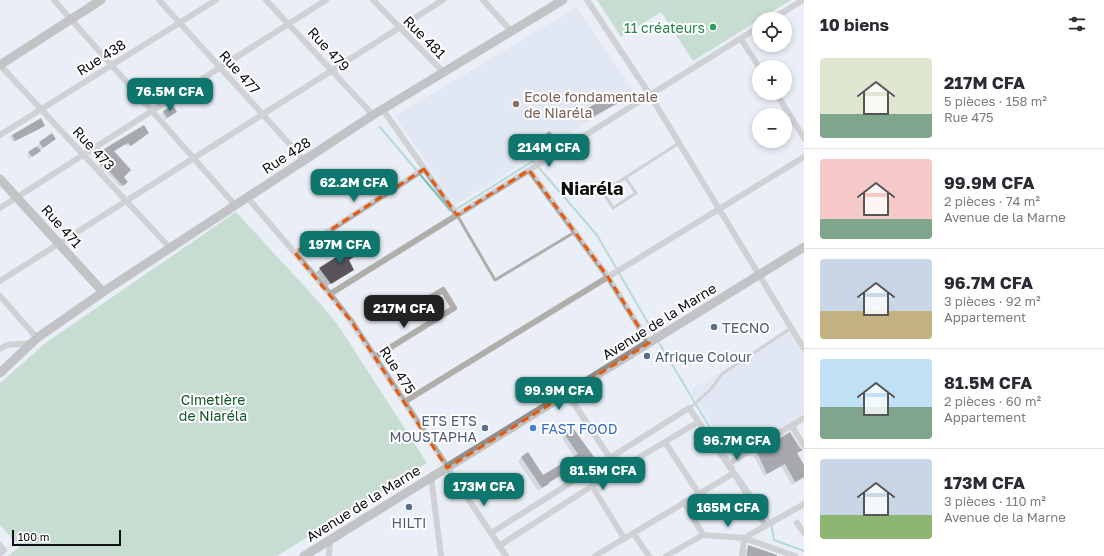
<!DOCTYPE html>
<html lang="fr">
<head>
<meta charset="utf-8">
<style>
  body { margin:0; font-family:"Golos Text",sans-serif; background:#f7f7f7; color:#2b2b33; height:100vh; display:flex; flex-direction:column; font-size:15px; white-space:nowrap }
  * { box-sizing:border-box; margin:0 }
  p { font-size:13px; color:#7c7c81 }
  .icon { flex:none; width:22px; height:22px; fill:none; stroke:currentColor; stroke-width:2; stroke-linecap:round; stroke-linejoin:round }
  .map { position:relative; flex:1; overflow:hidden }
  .sheet { display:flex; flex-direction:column; background:#fff; width:300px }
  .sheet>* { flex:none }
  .fabs { position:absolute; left:752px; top:12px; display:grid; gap:8px }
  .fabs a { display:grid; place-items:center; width:40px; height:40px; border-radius:50%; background:#fff; box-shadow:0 2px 6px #0003; font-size:20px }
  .scale { position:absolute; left:12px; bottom:10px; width:109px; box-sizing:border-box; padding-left:4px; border:2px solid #0f1013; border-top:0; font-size:11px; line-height:14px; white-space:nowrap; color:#0f1013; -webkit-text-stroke:3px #fff; paint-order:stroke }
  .price { position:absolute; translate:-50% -34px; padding:0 9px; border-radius:8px; background:#0f766e; color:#fff; font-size:13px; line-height:26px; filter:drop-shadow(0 1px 2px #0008) }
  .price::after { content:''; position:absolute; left:50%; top:24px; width:12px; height:9px; margin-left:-6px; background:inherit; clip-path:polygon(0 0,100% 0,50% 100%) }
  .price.on { background:#222; color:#fff }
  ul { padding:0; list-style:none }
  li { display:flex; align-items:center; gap:12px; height:100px; padding:0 16px }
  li+li { border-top:1px solid #e1e1e2 }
  li span { display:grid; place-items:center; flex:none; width:112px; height:80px; border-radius:4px; color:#555 }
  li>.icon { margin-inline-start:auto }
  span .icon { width:48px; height:48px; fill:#fffc; stroke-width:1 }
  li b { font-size:17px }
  h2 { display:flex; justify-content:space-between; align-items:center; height:48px; padding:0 16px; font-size:17px }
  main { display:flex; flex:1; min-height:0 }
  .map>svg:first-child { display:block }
  .built { fill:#dae1f0 }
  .green { fill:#a0c8a6 }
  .shadow { fill:#0003 }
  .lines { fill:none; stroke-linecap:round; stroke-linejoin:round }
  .stream { stroke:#77bec1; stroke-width:2 }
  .building { fill:#59545a }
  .lane { stroke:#b0aeab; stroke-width:3 }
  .street { stroke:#b0aeab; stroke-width:6 }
  .secondary { stroke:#928f8a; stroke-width:9 }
  .marked { fill:none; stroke:#e8590c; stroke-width:3; stroke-dasharray:8 5; stroke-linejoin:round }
  .leisure-dot { fill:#2e9e5b; stroke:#fff; stroke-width:1.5 }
  .education-dot { fill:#8d6e63; stroke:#fff; stroke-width:1.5 }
  .service-dot { fill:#5c6f8a; stroke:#fff; stroke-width:1.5 }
  .shop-dot { fill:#3f7fe0; stroke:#fff; stroke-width:1.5 }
  .labels { text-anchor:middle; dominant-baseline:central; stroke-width:4; stroke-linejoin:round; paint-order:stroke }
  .leisure-label { font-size:14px; fill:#27864d; stroke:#fff; text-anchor:end }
  .street-label { font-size:14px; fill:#0f1013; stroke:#fff }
  .education-label { font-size:14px; fill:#785e54; stroke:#fff; text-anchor:start }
  .service-label { font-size:14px; fill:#4e5e75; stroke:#fff; text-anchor:start }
  .park-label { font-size:14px; fill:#135627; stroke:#fff }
  .shop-label { font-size:14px; fill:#366cbe; stroke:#fff; text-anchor:start }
  .district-label { font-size:18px; font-weight:bold; fill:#0f1013; stroke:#fff }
</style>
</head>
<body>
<main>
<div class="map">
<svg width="804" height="556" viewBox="0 0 804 556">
  <rect width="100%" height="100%" fill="#eaeef6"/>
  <path class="built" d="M577,7l58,86 -180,112 -60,-89z
    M790,330l14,24v61l-73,43 -41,-68z"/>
  <path class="green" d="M597,0h194l-98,61 -32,-49 -40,25z
    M236,212l81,88 21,25 89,138 -150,93h-269l12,-9 -20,-22v-142l47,-41z"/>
  <path class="shadow" d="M612,95l4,7 -28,19 -5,-7 3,-4z
    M172,106l4,6 -11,8 -4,-6z
    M42,128l-29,14 -3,-5 2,-2z
    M52,135l3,4 -26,20 -2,-4 12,-9 -1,-1 2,-2z
    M146,135l-18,12 -3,-3 -12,7 10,26 4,5 -7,5 -15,-16 -2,1 -10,-15 2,-2z
    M555,141l-3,3 -29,17 -5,-8 4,-3z
    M355,247l4,6 -11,8 5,9 -26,16 -11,-14z
    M565,435l24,25 -8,6 -1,-2 -33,20 -9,7 -20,-30 4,-4 21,20 32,-19 -13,-20z
    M801,450l-4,4 7,13v11l-12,7 -11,-19 -17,10 -10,-20 3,-3z
    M748,547l26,9h-30v-5z"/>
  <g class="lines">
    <path class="stream" d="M380,127l70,83
      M455,210l78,-49 64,74 58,100
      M658,341l76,127
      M737,473l34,50 3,17 30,11"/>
  </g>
  <path class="building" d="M613,94l5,9 -27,15 -5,-9z
    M173,105l4,7 -10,6 -4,-7z
    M41,118l4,8 -30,15 -3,-6z
    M144,125l5,8 -18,13 -3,-3 -14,8 17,19 -7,7 4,5 -5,4 -15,-16 -3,1 -11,-16z
    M550,131l6,10 -29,18 -6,-10z
    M52,133l4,6 -13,9 -4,-6z
    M37,146l4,5 -9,6 -4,-5z
    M355,245l5,8 -11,7 5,10 -23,14 -12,-16z
    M573,428l21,29 -9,6 -2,-1 -35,21 1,1 -7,4 -21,-31 7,-5 15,23 35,-21 -14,-20z
    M790,432l10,16 3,2 -6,3 7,12v12l-9,5 -10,-18 -18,10 -10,-22z
    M748,545l29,10v1h-30z"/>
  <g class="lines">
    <path class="lane" d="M625,177l11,16 -23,15 -10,-16 76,-49
      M457,215l38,65 80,-48
      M690,408l21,-19 11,-15 69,-46"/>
    <path class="street" d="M54,0l181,205
      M159,0l145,160
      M266,0l107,115
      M373,0l71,73
      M483,0l28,31
      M587,0l63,95 154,254
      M772,19l31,-19
      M741,39l18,28
      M0,65l170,183
      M776,93l28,45
      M383,110l74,105
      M0,135l216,-135
      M529,170l79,107 41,66
      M247,197l83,97 21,27 155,235
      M0,208l326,-208
      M295,253l129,-84
      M0,281l443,-281
      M330,294l429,-267
      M0,296l37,42
      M0,349l7,-4 24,-2
      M375,357l79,-49 -11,-18 -22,13 12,18
      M567,393l43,65
      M404,402l400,-245
      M792,426l12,20
      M665,442l34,52
      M728,464l76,-46
      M431,477l10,79
      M592,486l32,52
      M684,502l19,33
      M797,523l7,10
      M491,533l198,-125 45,65 32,53
      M633,533l16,23
      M0,545l4,5 -4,3
      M499,546l93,-60 106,-64
      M329,556l1,-16
      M595,556l139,-83
      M666,556l37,-21 41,3 51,18
      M742,556l2,-18 60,-34"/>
    <path class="secondary" d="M0,65l101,-65
      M0,179l103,113
      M0,373l37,-35 66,-46 270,-177 190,-115
      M304,556l500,-309"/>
  </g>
  <path d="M0 0H804V556H0ZM424,169l33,46 72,-45 79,107 41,66 -202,125 -96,-147 -56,-68z" fill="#eaeef6" fill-opacity=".55" fill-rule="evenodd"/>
  <path class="marked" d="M424,169l33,46 72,-45 79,107 41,66 -202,125 -96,-147 -56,-68z"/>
  <circle class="leisure-dot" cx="713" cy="27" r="4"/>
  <circle class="education-dot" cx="516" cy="104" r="4"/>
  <g class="service-dot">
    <circle cx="714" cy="327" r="4"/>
    <circle cx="647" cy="356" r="4"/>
    <circle cx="485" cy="428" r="4"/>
    <circle cx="409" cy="507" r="4"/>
  </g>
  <circle class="shop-dot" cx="533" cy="428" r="4"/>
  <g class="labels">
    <g class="leisure-label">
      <text x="705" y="27">11 créateurs</text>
    </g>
    <g class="street-label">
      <text transform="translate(425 37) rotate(45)">Rue 481</text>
      <text transform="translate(329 49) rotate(47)">Rue 479</text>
      <text transform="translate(101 57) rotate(-32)">Rue 438</text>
      <text transform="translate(240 72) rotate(48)">Rue 477</text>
      <text transform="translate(94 148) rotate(47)">Rue 473</text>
      <text transform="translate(286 155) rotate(-33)">Rue 428</text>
      <text transform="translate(62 226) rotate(48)">Rue 471</text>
      <text transform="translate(659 321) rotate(-32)">Avenue de la Marne</text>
      <text transform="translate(398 370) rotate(57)">Rue 475</text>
      <text transform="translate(363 503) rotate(-32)">Avenue de la Marne</text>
    </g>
    <g class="education-label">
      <text x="524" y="96">Ecole fondamentale<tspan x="524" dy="16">de Niaréla</tspan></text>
    </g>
    <g class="service-label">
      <text x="722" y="327">TECNO</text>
      <text x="655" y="356">Afrique Colour</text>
      <text x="477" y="420" text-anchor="end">ETS ETS<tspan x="477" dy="16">MOUSTAPHA</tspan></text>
      <text x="409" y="522" text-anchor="middle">HILTI</text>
    </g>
    <g class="park-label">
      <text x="213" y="399">Cimetière<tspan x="213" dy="16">de Niaréla</tspan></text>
    </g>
    <g class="shop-label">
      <text x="541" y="428">FAST FOOD</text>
    </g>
    <g class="district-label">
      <text x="592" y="188">Niaréla</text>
    </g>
  </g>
</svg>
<div class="fabs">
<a><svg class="icon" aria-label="locate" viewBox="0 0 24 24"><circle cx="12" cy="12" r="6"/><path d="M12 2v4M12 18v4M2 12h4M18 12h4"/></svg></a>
<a>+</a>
<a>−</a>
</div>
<div class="scale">100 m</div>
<b class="price" style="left:170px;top:112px">76.5M CFA</b>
<b class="price" style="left:549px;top:168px">214M CFA</b>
<b class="price" style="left:354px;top:203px">62.2M CFA</b>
<b class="price" style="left:340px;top:265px">197M CFA</b>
<b class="price on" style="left:404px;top:329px">217M CFA</b>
<b class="price" style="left:559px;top:411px">99.9M CFA</b>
<b class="price" style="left:737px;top:461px">96.7M CFA</b>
<b class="price" style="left:603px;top:491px">81.5M CFA</b>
<b class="price" style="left:484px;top:507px">173M CFA</b>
<b class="price" style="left:728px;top:528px">165M CFA</b>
</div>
<section class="sheet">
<h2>10 biens<svg class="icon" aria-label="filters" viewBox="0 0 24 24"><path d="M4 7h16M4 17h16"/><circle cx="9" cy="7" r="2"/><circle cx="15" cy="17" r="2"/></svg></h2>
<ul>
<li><span style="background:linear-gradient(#dfe7d0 70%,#7fa58c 0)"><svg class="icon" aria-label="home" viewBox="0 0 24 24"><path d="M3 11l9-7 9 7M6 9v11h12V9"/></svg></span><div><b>217M CFA</b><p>5 pièces · 158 m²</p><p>Rue 475</p></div></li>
<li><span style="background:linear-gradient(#f6c9c9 75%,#7fa58c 0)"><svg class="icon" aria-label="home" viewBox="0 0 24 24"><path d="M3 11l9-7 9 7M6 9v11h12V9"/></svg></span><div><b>99.9M CFA</b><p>2 pièces · 74 m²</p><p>Avenue de la Marne</p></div></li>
<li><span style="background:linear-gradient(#c9d6e8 65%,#c2b280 0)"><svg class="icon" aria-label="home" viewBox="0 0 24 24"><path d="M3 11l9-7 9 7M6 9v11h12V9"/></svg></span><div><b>96.7M CFA</b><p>3 pièces · 92 m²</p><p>Appartement</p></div></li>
<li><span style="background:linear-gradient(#bfe0f5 60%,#7fa58c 0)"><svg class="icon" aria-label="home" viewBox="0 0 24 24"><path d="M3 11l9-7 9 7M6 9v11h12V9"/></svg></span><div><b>81.5M CFA</b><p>2 pièces · 60 m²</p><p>Appartement</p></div></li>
<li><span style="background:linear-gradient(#c9d6e8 70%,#8fb573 0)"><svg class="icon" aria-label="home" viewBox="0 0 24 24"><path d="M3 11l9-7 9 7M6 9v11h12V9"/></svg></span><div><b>173M CFA</b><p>3 pièces · 110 m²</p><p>Avenue de la Marne</p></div></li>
</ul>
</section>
</main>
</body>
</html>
